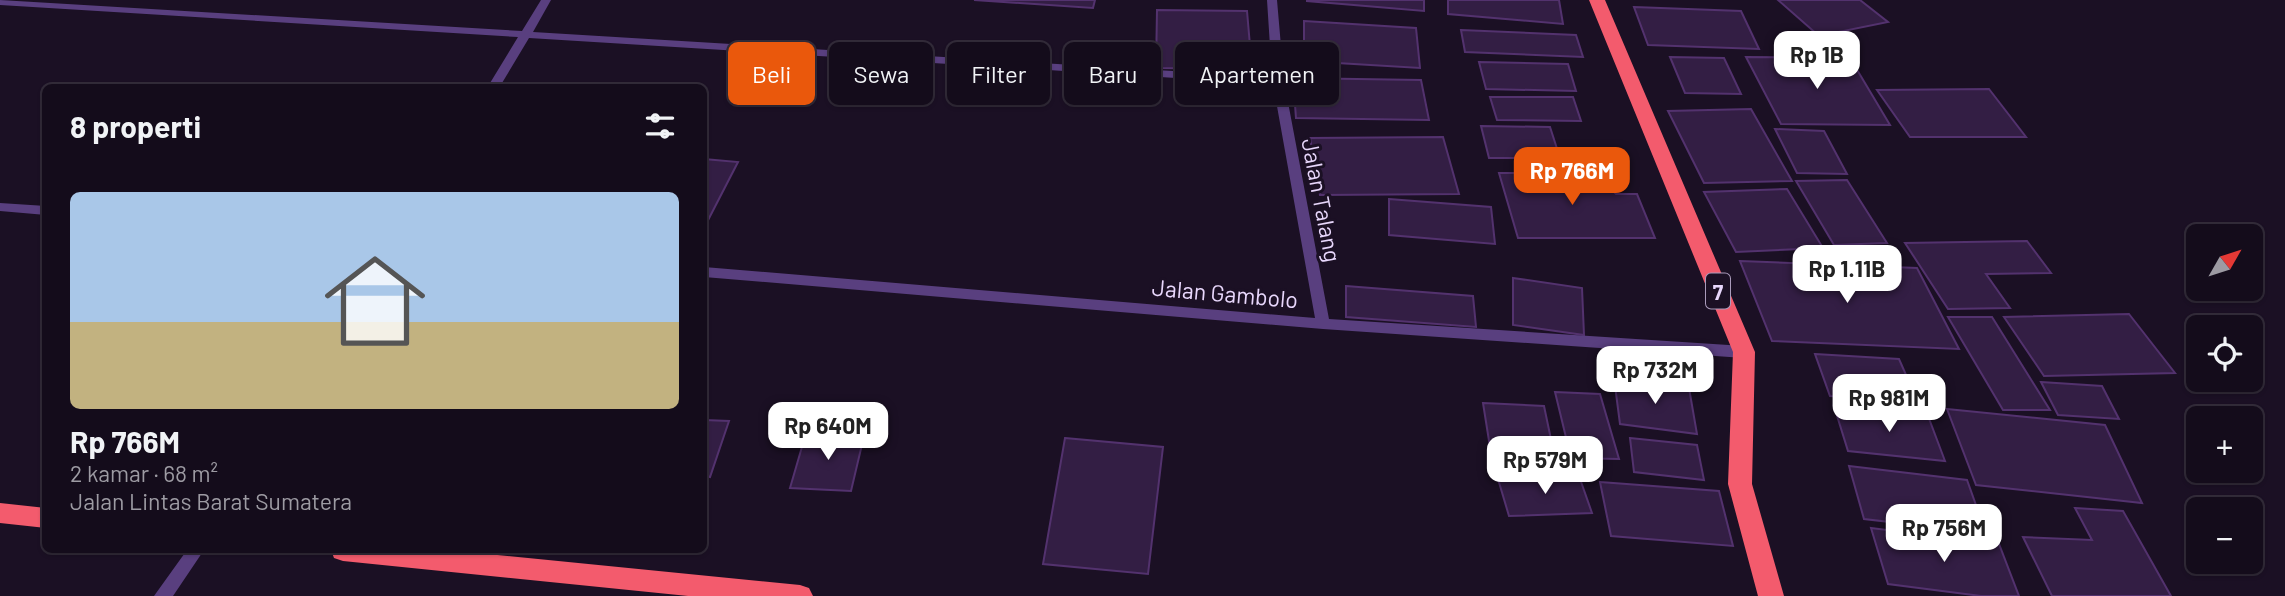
<!DOCTYPE html>
<html lang="id">
<head>
<meta charset="utf-8">
<style>
  body { margin:0; font-family:Barlow,sans-serif; background:#1d1524; color:#f1f3f6; height:100vh; display:flex; flex-direction:column; font-size:26px; white-space:nowrap }
  * { box-sizing:border-box; margin:0 }
  p { font-size:23px; color:#9d9ba3 }
  .icon { flex:none; width:38px; height:38px; fill:none; stroke:currentColor; stroke-width:2; stroke-linecap:round; stroke-linejoin:round }
  .map { position:relative; flex:1; overflow:hidden }
  .details { position:absolute; left:42px; top:84px; width:665px; height:469px; display:flex; flex-direction:column; background:#140c1b; border-radius:10px; box-shadow:0 2px 5px #0004,0 0 0 2px #332c3a }
  .details>* { flex:none }
  .guide { position:absolute; left:728px; top:42px; width:665px; height:63px; display:flex; gap:14px }
  .needle { width:46px; rotate:51deg }
  .tools { position:absolute; left:2186px; top:224px; display:grid; gap:14px }
  .tools a { display:grid; place-items:center; width:77px; height:77px; border-radius:10px; background:#140c1b; box-shadow:0 2px 5px #0004,0 0 0 2px #332c3a; font-size:35px }
  .price { position:absolute; translate:-50% -60px; padding:0 16px; border-radius:14px; background:#fff; color:#222; font-size:23px; line-height:46px; filter:drop-shadow(0 2px 4px #0008) }
  .price::after { content:''; position:absolute; left:50%; top:42px; width:21px; height:16px; margin-left:-10px; background:inherit; clip-path:polygon(0 0,100% 0,50% 100%) }
  .price.active { background:#ea580c; color:#fff }
  ul { padding:0; list-style:none }
  li { display:grid; align-content:center; gap:14px; height:371px; padding:0 28px }
  li+li { border-top:2px solid #332c3a }
  li span { display:grid; place-items:center; height:217px; border-radius:10px; color:#555 }
  li>.icon { margin-inline-start:auto }
  span .icon { width:126px; height:126px; fill:#fffc; stroke-width:1 }
  li b { font-size:30px }
  h2 { display:flex; justify-content:space-between; align-items:center; height:84px; padding:0 28px; font-size:30px }
  .chip { padding:0 24px; border-radius:10px; background:#140c1b; box-shadow:0 2px 5px #0004,0 0 0 2px #332c3a; font-size:24px; line-height:63px }
  .chip.active { background:#ea580c; color:#fff }
  .map>svg:first-child { display:block }
  .building { fill:#331e44; stroke:#53326e; stroke-width:2 }
  .lines { fill:none; stroke-linecap:round; stroke-linejoin:round }
  .street { fill:#593f7f; fill-rule:evenodd }
  .highway { fill:#f35b6d; fill-rule:evenodd }
  .labels { text-anchor:middle; dominant-baseline:central; stroke-width:6; stroke-linejoin:round; paint-order:stroke }
  .shield { fill:#1b1024; stroke:#aa9bbb; stroke-width:2 }
  .shield-label { font-size:21px; font-weight:bold; fill:#e8d7fc }
  .street-label { font-size:23px; fill:#e8d7fc; stroke:#1b1024 }
</style>
</head>
<body>
<div class="map">
<svg width="2285" height="596" viewBox="0 0 2285 596">
  <rect width="100%" height="100%" fill="#1b1024"/>
  <path class="building" d="M974,0h121l-2,8z
    M1307,0h117v11l-117,-10z
    M1448,0h111l4,24 -115,-10z
    M1778,0h82l28,22 -69,14z
    M1634,7l107,4 18,38 -111,-4z
    M1157,10l90,1 5,58 -96,-1z
    M1304,21l112,7 4,40 -116,-7z
    M1461,30l115,5 7,22 -118,-5z
    M1670,57l54,1 17,36 -56,-1z
    M1746,57l104,1 40,67 -109,-1z
    M1479,62l89,2 8,27 -90,-2z
    M1293,78l128,2 8,40 -133,-2z
    M1989,89l37,48h-116l-33,-47z
    M1490,97h83l8,24 -84,-1z
    M1751,109l41,72 -88,2 -36,-72z
    M1481,126l69,1 10,31h-71z
    M1775,129l49,2 23,43 -50,-1z
    M1443,137l16,57 -139,1 -10,-57z
    M704,159l34,3 -34,66z
    M1499,173h96l21,21h21l18,44h-137z
    M1847,180l40,63 -53,2 -38,-64z
    M1787,189l36,59 -87,4 -32,-60z
    M1389,199l102,8 4,37 -106,-9z
    M2027,241l24,32 -65,1 24,34 -62,1 -43,-66z
    M1740,261l177,7 42,81 -187,-8z
    M1513,278l69,10 2,47 -71,-10z
    M1346,286l127,10 3,31 -130,-10z
    M2129,314l46,59 -131,3 -40,-59z
    M1948,317h44l58,93h-47z
    M1815,354l84,5 19,43 -88,-6z
    M1614,378l75,10 8,46 -77,-10z
    M2041,382l61,4 17,33 -61,-4z
    M1555,392l45,2 19,65 -48,-1z
    M1483,403l61,3 13,62 -64,-2z
    M1834,406l94,10 17,45 -97,-10z
    M1947,409l158,16 37,78 -166,-18z
    M704,420l25,1 -19,56 -6,-1z
    M806,433l58,3 -13,55 -61,-3z
    M1065,438l98,9 -15,127 -105,-10z
    M1630,438l67,7 7,35 -70,-8z
    M1849,466l118,14 19,53 -122,-14z
    M1579,476l13,37 -83,3 -11,-37z
    M1600,482l119,9 14,55 -122,-10z
    M2075,508l48,3 48,85h-119l-29,-59 69,3z
    M1871,528l128,16 20,52h-38l-93,-12z"/>
  <g class="lines">
    <path class="street" d="M0,0l522,31 19,-31h10l-18,32 739,45 -5,-77h10l7,81 45,238 415,27 5,2 2,4 -2,4 -5,2 -421,-29 -619,-52v-10l611,51 -42,-234 -744,-46 -30,50h-12l31,-51 -518,-32z
      M0,203l46,3v9l-46,-4z
      M187,550h17l-31,46h-19z"/>
    <path class="highway" d="M1589,0h16l150,352 -3,132 32,112h-26l-30,-112 5,-132z
      M0,503l46,5v20l-46,-5z
      M331,550h116l353,35 9,3 4,8h-125l-345,-35 -9,-3z"/>
  </g>
  <g class="labels">
    <rect class="shield" x="1706" y="273.5" width="24" height="35" rx="5"/>
    <g class="shield-label">
      <text x="1718" y="291">7</text>
    </g>
    <g class="street-label">
      <text transform="translate(1322 200) rotate(79)">Jalan Talang</text>
      <text transform="translate(1225 293) rotate(5)">Jalan Gambolo</text>
    </g>
  </g>
</svg>
<div class="tools">
<a><svg class="needle" viewBox="-14 -14 28 28"><path d="M0-13l5 13h-10z" fill="#e53935"/><path d="M0 13l5-13h-10z" fill="#9d9ba3"/></svg></a>
<a><svg class="icon" aria-label="locate" viewBox="0 0 24 24"><circle cx="12" cy="12" r="6"/><path d="M12 2v4M12 18v4M2 12h4M18 12h4"/></svg></a>
<a>+</a>
<a>−</a>
</div>
<b class="price" style="left:1817px;top:91px">Rp 1B</b>
<b class="price active" style="left:1572px;top:207px">Rp 766M</b>
<b class="price" style="left:1847px;top:305px">Rp 1.11B</b>
<b class="price" style="left:1655px;top:406px">Rp 732M</b>
<b class="price" style="left:1889px;top:434px">Rp 981M</b>
<b class="price" style="left:828px;top:462px">Rp 640M</b>
<b class="price" style="left:1545px;top:496px">Rp 579M</b>
<b class="price" style="left:1944px;top:564px">Rp 756M</b>
<div class="guide">
<a class="chip active">Beli</a>
<a class="chip">Sewa</a>
<a class="chip">Filter</a>
<a class="chip">Baru</a>
<a class="chip">Apartemen</a>
</div>
<section class="details">
<h2>8 properti<svg class="icon" aria-label="filters" viewBox="0 0 24 24"><path d="M4 7h16M4 17h16"/><circle cx="9" cy="7" r="2"/><circle cx="15" cy="17" r="2"/></svg></h2>
<ul>
<li><span style="background:linear-gradient(#a9c7e8 60%,#c2b280 0)"><svg class="icon" aria-label="home" viewBox="0 0 24 24"><path d="M3 11l9-7 9 7M6 9v11h12V9"/></svg></span><div><b>Rp 766M</b><p>2 kamar · 68 m²</p><p>Jalan Lintas Barat Sumatera</p></div></li>
</ul>
</section>
</div>
</body>
</html>
